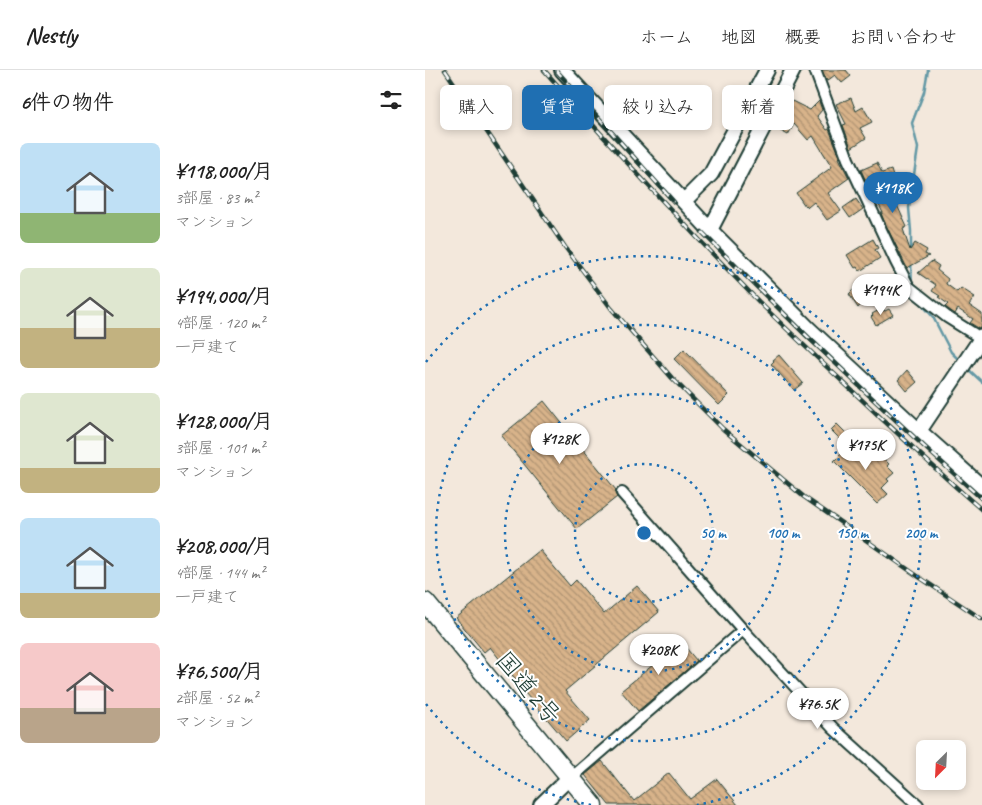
<!DOCTYPE html>
<html lang="ja">
<head>
<meta charset="utf-8">
<style>
  body { margin:0; font-family:Caveat,"Klee One",sans-serif; background:#f6f6f6; color:#222; height:100vh; display:flex; flex-direction:column; font-size:19px; white-space:nowrap }
  * { box-sizing:border-box; margin:0 }
  p { font-size:16px; color:#767676 }
  .icon { flex:none; width:28px; height:28px; fill:none; stroke:currentColor; stroke-width:2; stroke-linecap:round; stroke-linejoin:round }
  .map { position:relative; flex:1; overflow:hidden }
  .drawer { display:flex; flex-direction:column; background:#fff; width:425px }
  .drawer>* { flex:none }
  .top-card { position:absolute; left:15px; top:15px; width:466px; height:45px; display:flex; gap:10px }
  .needle { width:32px; rotate:204deg }
  .tools { position:absolute; left:491px; top:670px; display:grid; gap:10px }
  .tools a { display:grid; place-items:center; width:50px; height:50px; border-radius:8px; background:#fff; box-shadow:0 2px 8px #0003; font-size:25px }
  .price { position:absolute; translate:-50% -42px; padding:0 11px; border-radius:18px; background:#fff; color:#222; font-size:16px; line-height:32px; filter:drop-shadow(0 1px 2px #0008) }
  .price::after { content:''; position:absolute; left:50%; top:30px; width:15px; height:11px; margin-left:-8px; background:inherit; clip-path:polygon(0 0,100% 0,50% 100%) }
  .price.active { background:#1f6fb2; color:#fff }
  ul { padding:0; list-style:none }
  li { display:flex; align-items:center; gap:15px; height:125px; padding:0 20px }
  li span { display:grid; place-items:center; flex:none; width:140px; height:100px; border-radius:8px; color:#555 }
  li>.icon { margin-inline-start:auto }
  span .icon { width:60px; height:60px; fill:#fffc; stroke-width:1 }
  li b { font-size:21px }
  h2 { display:flex; justify-content:space-between; align-items:center; height:60px; padding:0 20px; font-size:21px }
  .chip { padding:0 18px; border-radius:8px; background:#fff; box-shadow:0 2px 8px #0003; font-size:18px; line-height:45px }
  .chip.active { background:#1f6fb2; color:#fff }
  header { display:flex; align-items:center; gap:30px; box-sizing:border-box; height:70px; padding:0 25px; background:#fff; border-bottom:1px solid #e0e0e0 }
  header strong { font-size:24px }
  nav { display:flex; gap:28px; margin-inline-start:auto; font-size:18px }
  main { display:flex; flex:1; min-height:0 }
  .map>svg:first-child { display:block }
  .lines { fill:none; stroke-linecap:round; stroke-linejoin:round }
  .stream { stroke:#6398a5; stroke-width:2.5 }
  .building { fill:url(#building-back-hatch); stroke:#1f3d34 }
  .street-casing { stroke:#1f3d34; stroke-width:14 }
  .secondary-casing { stroke:#1f3d34; stroke-width:18 }
  .highway-casing { stroke:#1f3d34; stroke-width:21 }
  .street { stroke:#fff; stroke-width:10 }
  .secondary { stroke:#fff; stroke-width:14 }
  .highway { stroke:#fff; stroke-width:18 }
  .rail-casing { stroke:#1f3d34; stroke-width:4.5 }
  .rail { stroke:#fff; stroke-width:2.5; stroke-dasharray:8; stroke-linecap:butt }
  .ring { fill:none; stroke:#1f6fb2; stroke-width:2.5; stroke-dasharray:2.5 5 }
  .labels { text-anchor:middle; dominant-baseline:central; stroke-width:4; stroke-linejoin:round; paint-order:stroke }
  .street-label { font-size:25px; fill:#1f3d34; stroke:#fff }
  .centre { fill:#1f6fb2; stroke:#fff; stroke-width:2.5 }
  .ring-label { font-size:15px; text-anchor:middle; font-weight:bold; fill:#1f6fb2; stroke:#fff; stroke-width:4; stroke-linejoin:round; paint-order:stroke }
</style>
</head>
<body>
<header>
<strong>Nestly</strong>
<nav><a>ホーム</a><a>地図</a><a>概要</a><a>お問い合わせ</a></nav>
</header>
<main>
<section class="drawer">
<h2>6件の物件<svg class="icon" aria-label="filters" viewBox="0 0 24 24"><path d="M4 7h16M4 17h16"/><circle cx="9" cy="7" r="2"/><circle cx="15" cy="17" r="2"/></svg></h2>
<ul>
<li><span style="background:linear-gradient(#bfe0f5 70%,#8fb573 0)"><svg class="icon" aria-label="home" viewBox="0 0 24 24"><path d="M3 11l9-7 9 7M6 9v11h12V9"/></svg></span><div><b>¥118,000/月</b><p>3部屋 · 83 m²</p><p>マンション</p></div></li>
<li><span style="background:linear-gradient(#dfe7d0 60%,#c2b280 0)"><svg class="icon" aria-label="home" viewBox="0 0 24 24"><path d="M3 11l9-7 9 7M6 9v11h12V9"/></svg></span><div><b>¥194,000/月</b><p>4部屋 · 120 m²</p><p>一戸建て</p></div></li>
<li><span style="background:linear-gradient(#dfe7d0 75%,#c2b280 0)"><svg class="icon" aria-label="home" viewBox="0 0 24 24"><path d="M3 11l9-7 9 7M6 9v11h12V9"/></svg></span><div><b>¥128,000/月</b><p>3部屋 · 101 m²</p><p>マンション</p></div></li>
<li><span style="background:linear-gradient(#bfe0f5 75%,#c2b280 0)"><svg class="icon" aria-label="home" viewBox="0 0 24 24"><path d="M3 11l9-7 9 7M6 9v11h12V9"/></svg></span><div><b>¥208,000/月</b><p>4部屋 · 144 m²</p><p>一戸建て</p></div></li>
<li><span style="background:linear-gradient(#f6c9c9 65%,#b9a48a 0)"><svg class="icon" aria-label="home" viewBox="0 0 24 24"><path d="M3 11l9-7 9 7M6 9v11h12V9"/></svg></span><div><b>¥76,500/月</b><p>2部屋 · 52 m²</p><p>マンション</p></div></li>
</ul>
</section>
<div class="map">
<svg width="557" height="735" viewBox="0 0 557 735">
  <defs>
    <pattern id="building-back-hatch" width="6" height="6" patternUnits="userSpaceOnUse" patternTransform="scale(1.25)"><rect width="6" height="6" fill="#d8b38a"/><path d="M-1 5l2 2M0 0l6 6M5-1l2 2" fill="none" stroke="#af9372"/></pattern>
  </defs>
  <rect width="100%" height="100%" fill="#f3e8dc"/>
  <filter id="ink" filterUnits="userSpaceOnUse"><feTurbulence type="fractalNoise" baseFrequency=".02" numOctaves="2"/><feDisplacementMap in="SourceGraphic" scale="10" xChannelSelector="R" yChannelSelector="G"/><feConvolveMatrix kernelMatrix="1 2 1 2 8 2 1 2 1" color-interpolation-filters="sRGB"/></filter>
  <g filter="url(#ink)">
    <g class="lines">
      <path class="stream" d="M486,180v-19l-2,-23 9,-60 -6,-25 12,-31 4,-22
        M486,193l1,22
        M493,230l15,17 18,35 8,8
        M543,299l14,13"/>
    </g>
    <path class="building" d="M397,0h24l5,6 -9,7 -7,-8 -8,6z
      M426,28l5,13 7,-4 9,15 -12,6 6,10 -15,10 -8,-23 3,-1 -10,-20z
      M367,31l18,9 9,-9 3,9 -5,6 10,14 2,-1 11,28 -1,1 10,20 -21,15 13,18 -14,9 -13,-18 -6,5 -2,-2 -1,1 -9,-13 36,-26 -19,-31 -5,4 -14,-16 -6,11 -11,-6z
      M452,93l5,10 9,-3 3,10 -1,1 3,10h-1l5,11h-2l1,2 -2,1 10,22 -4,2 7,21 5,-7 12,7 -2,4 4,2 -22,12 -23,-47 -3,-8h2l-6,-12 -7,-24 -5,2 -4,-9z
      M431,129l7,10 -13,9 -7,-10z
      M448,169l5,9 -3,2 5,8 -20,13 -3,-4 -2,1 -8,-13z
      M507,191l7,5 -2,4 11,9 -2,5 11,8 4,-4 14,9 -6,8 13,9v12l-2,3 -10,-6 3,-4 -15,-10 -3,5 -10,-7 3,-3 -10,-7 2,-1 -8,-5 4,-6 -18,-12z
      M435,213l6,5 -4,4 5,5 -9,11 -9,-14z
      M456,239l1,2 2,-1 1,1 4,-2 4,6 -17,10 -5,-8 2,-2 -1,-1z
      M259,279l45,46 -10,10 -45,-46z
      M354,285l24,28 -9,7 -23,-26 3,-3 -1,-1z
      M482,300l10,12 -10,9 -9,-11z
      M119,331l72,89 -1,4 2,3 -40,32 -76,-93z
      M412,354l11,11 -6,6 -11,-11z
      M426,374l12,11 9,-8 17,17 -2,2 7,7 -7,6 2,2 -7,7 6,6 -11,10 -43,-43z
      M115,480l30,36 6,-6 28,34 33,-28 22,26 -94,79 25,29 -24,21 -47,-55 1,-1 -30,-38 -6,5 -28,-34z
      M256,572l16,19 -59,50 -17,-20z
      M177,691l32,40 35,-28 21,26 27,-20 21,26h-129l-24,-30z"/>
    <g class="lines">
      <defs>
        <path id="street" d="M390,0l33,89 48,103 13,25 38,30 35,22
          M318,560l90,98 85,77
          M146,708l172,-148 -121,-137"/>
        <path id="secondary" d="M137,0l148,160 100,100 109,101 63,56
          M259,131l27,-27 56,-104
          M285,160l83,-160
          M494,361l63,-94
          M116,735l29,-28"/>
        <path id="highway" d="M0,532l168,203"/>
      </defs>
      <use href="#street" class="street-casing"/>
      <use href="#secondary" class="secondary-casing"/>
      <use href="#highway" class="highway-casing"/>
      <use href="#street" class="street"/>
      <use href="#secondary" class="secondary"/>
      <use href="#highway" class="highway"/>
      <defs>
        <path id="rail" d="M20,0l120,177 46,61 61,70 51,51 81,68 115,80 63,42
          M119,0c71,81 144,159 219,236 39,38 79,75 118,112 34,31 66,62 101,92
          M131,0l118,132
          M277,162c91,92 184,181 280,267"/>
      </defs>
      <use href="#rail" class="rail-casing"/>
      <use href="#rail" class="rail"/>
    </g>
  </g>
  <g class="ring">
    <circle cx="219" cy="463" r="69"/>
    <circle cx="219" cy="463" r="139"/>
    <circle cx="219" cy="463" r="208"/>
    <path d="M166 735A277 277 0 0 1 1 634M1 292A277 277 0 1 1 272 735"/>
  </g>
  <g class="labels">
    <g class="street-label">
      <text transform="translate(103 618) rotate(50)">国道2号</text>
    </g>
  </g>
  <circle cx="219" cy="463" r="8" class="centre"/>
  <g class="ring-label">
    <text x="288" y="468">50 m</text>
    <text x="358" y="468">100 m</text>
    <text x="427" y="468">150 m</text>
    <text x="496" y="468">200 m</text>
  </g>
</svg>
<div class="tools">
<a><svg class="needle" viewBox="-14 -14 28 28"><path d="M0-13l5 13h-10z" fill="#e53935"/><path d="M0 13l5-13h-10z" fill="#767676"/></svg></a>
</div>
<b class="price active" style="left:468px;top:144px">¥118K</b>
<b class="price" style="left:456px;top:246px">¥194K</b>
<b class="price" style="left:135px;top:395px">¥128K</b>
<b class="price" style="left:441px;top:401px">¥175K</b>
<b class="price" style="left:234px;top:606px">¥208K</b>
<b class="price" style="left:393px;top:660px">¥76.5K</b>
<div class="top-card">
<a class="chip">購入</a>
<a class="chip active">賃貸</a>
<a class="chip">絞り込み</a>
<a class="chip">新着</a>
</div>
</div>
</main>
</body>
</html>
